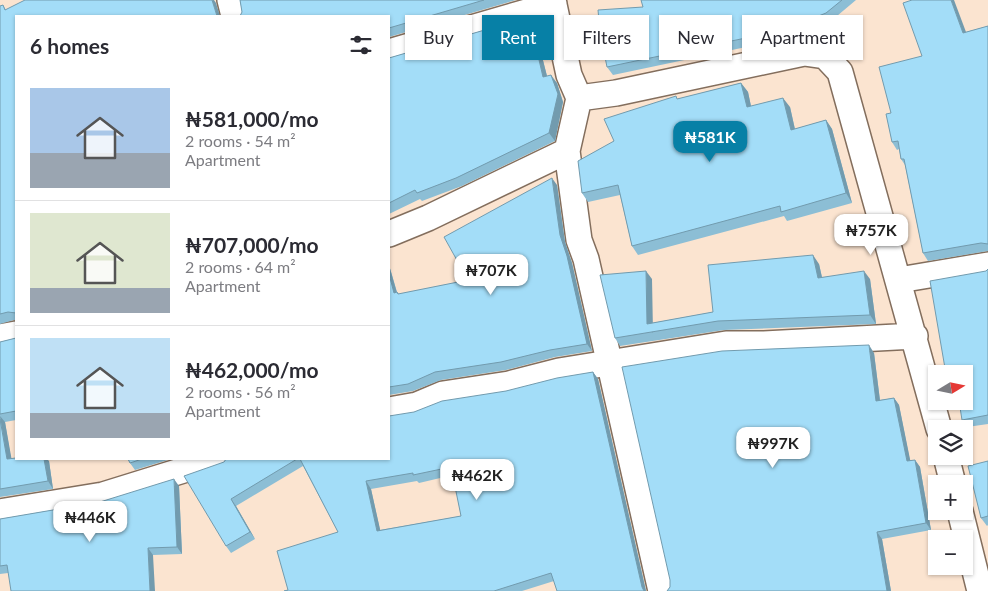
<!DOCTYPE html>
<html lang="en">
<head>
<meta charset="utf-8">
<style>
  body { margin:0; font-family:Lato,sans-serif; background:#f2f2f3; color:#2b2b33; height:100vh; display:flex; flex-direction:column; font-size:19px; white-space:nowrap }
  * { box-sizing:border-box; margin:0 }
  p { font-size:16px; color:#7c7c81 }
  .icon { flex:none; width:28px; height:28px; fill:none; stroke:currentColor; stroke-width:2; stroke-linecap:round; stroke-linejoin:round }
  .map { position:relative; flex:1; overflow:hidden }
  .details { position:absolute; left:15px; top:15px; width:375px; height:445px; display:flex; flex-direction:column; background:#fff; border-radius:0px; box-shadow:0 1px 4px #0004 }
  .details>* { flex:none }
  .top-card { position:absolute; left:405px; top:15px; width:475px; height:45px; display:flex; gap:10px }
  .needle { width:32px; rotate:80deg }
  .fabs { position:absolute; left:928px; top:365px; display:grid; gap:10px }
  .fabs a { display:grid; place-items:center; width:45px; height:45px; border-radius:0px; background:#fff; box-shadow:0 1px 4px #0004; font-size:25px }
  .price { position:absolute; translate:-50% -42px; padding:0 11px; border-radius:10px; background:#fff; color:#222; font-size:16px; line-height:32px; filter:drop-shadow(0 1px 2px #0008) }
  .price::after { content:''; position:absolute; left:50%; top:30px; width:15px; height:11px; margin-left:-8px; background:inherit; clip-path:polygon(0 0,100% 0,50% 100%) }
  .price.on { background:#0780a6; color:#fff }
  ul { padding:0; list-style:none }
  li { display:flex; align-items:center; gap:15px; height:125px; padding:0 15px }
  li+li { border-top:1px solid #e1e1e2 }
  li span { display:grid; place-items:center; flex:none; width:140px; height:100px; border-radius:0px; color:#555 }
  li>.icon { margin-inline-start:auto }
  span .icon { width:60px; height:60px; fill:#fffc; stroke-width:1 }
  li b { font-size:21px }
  h2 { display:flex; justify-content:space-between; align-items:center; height:60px; padding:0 15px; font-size:21px }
  .tag { padding:0 18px; border-radius:0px; background:#fff; box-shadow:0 1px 4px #0004; font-size:18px; line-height:45px }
  .tag.on { background:#0780a6; color:#fff }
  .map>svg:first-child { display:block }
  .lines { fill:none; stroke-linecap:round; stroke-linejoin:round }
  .minor-casing { stroke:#836e5d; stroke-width:28 }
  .minor { stroke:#fff; stroke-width:25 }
  .wall { fill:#8cbed5; fill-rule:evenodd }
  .shaded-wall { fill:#729bae }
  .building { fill:#a3ddf8; stroke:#729bae; fill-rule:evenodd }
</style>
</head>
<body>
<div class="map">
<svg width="988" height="591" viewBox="0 0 988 591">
  <rect width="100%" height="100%" fill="#fbe4d0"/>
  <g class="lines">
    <defs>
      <path id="minor" d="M230,0l4,16
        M553,0l16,75 10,23 37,-5 188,-40 21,3 15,16 99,357
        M389,52l165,-48
        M567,151l12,89 7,19 75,332
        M389,234l39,-16 139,-67 12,-53
        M899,280l89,-15
        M0,337l16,-3
        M389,410l28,-5 26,-11 66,-10 50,-13 167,-27h38l151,-8
        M946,456l7,28
        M960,511l20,80
        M0,512l103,-17 116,-36"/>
    </defs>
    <use href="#minor" class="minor-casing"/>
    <use href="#minor" class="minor"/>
  </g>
  <path class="wall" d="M240,0h276l-127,37v-21l-147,-4z
    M641,0h215l-25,21 -10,3 1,3 -33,11 -176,37 -6,-8 36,-60z
    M216,3l-200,13v304h-2l-14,4v-318l3,-1 3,5z
    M529,17l5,8 13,51 10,7 6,19 -8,39 -93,45 -40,15 -2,-2 -31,15v-156z
    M988,26v225l-60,10 -5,-8 -18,-88 -4,-6 -2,-10 -2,1 -5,-8 -1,-29 31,-57 44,-24z
    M741,83l7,9 3,14 39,1 5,22 31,-9 6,9 20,74 -65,18 -3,-5 -146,39 -6,-9 -12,-51 -32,7 -6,-9 32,-52 64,-42z
    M557,185l8,57 7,21 20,88 -37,6 -49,13 -65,10 -28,11 -24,4v-130l8,27 2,2 69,-14z
    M819,264l3,13 48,2 6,45 -152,6 -104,16 -5,-8 37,-59v44l61,-11z
    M988,269v155l-21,3 -5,-7 24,-149z
    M16,338v82l-11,2 6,37 38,2 4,28 -53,8v-155z
    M874,353l6,47 14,-2 5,7 11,56 5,-1 5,7 11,63 -49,9 9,52h-224z
    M593,372l5,7 48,212h-89l-3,-10 -32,10h-238l4,-1 50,-58 -35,-66 -67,40 19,33 -24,14 -5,-7 -2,-84 2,-3h163l25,-47zM453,475l8,41 -81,14 -9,-41 46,-8 2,2z
    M128,459h43l-36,11 -5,-7z
    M988,461v64l-1,1 -6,-8z
    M179,486l3,68 -29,1 -153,19v-55l100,-17z"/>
  <path class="shaded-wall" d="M212,0h2l2,3 4,13h-3z
    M951,0h3l15,40 -6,-7z
    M529,17l5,8 15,59 -6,-7z
    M551,75l6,8 6,19 -8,39 -6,-8z
    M741,83l7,9 5,24 -6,-9z
    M783,98l7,9 7,32 -6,-9z
    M826,120l6,9 20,74 -6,-10z
    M552,178l5,7 8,57 7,21 20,88 -5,-7 -27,-109z
    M813,255l6,9 5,23 -6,-9z
    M389,265l8,28v-1l5,8 -8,-7 -5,-19z
    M646,271l6,8 1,54 -6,-9z
    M864,271l6,8 6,45 -6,-9z
    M869,345l5,8 7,56 -5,-8z
    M593,372l5,7 48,212h-2l-2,-4z
    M894,398l5,7 13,64 -5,-8z
    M0,416l5,6 8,45 -6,-8z
    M44,459h3l2,2 4,28 -5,-8z
    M915,460l5,7 11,63 -5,-7z
    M174,479l5,7 3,68 -5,-7z
    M366,481l5,8 11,49 -5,-7z
    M231,499l5,7 19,33 -5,-7z
    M877,532l5,7 9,52h-4z
    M148,548l5,7 2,36h-5z"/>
  <path class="building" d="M25,0h187l5,16h-201v297l-8,-1 -8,2v-308l3,-1 2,5z
    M240,0h244l-95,28v-12h-149l2,-4z
    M641,0h201l-16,13 -10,4 1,2 -33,11 -177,37 -7,-35 -2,-22 45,-3z
    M912,0h39l12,33 25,-7v218l-7,-1 -58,10 -19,-94h-3l-3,-18 -6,1 -6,-28 5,-1 -12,-46 43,-11 -19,-53z
    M529,17l14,60 8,-2 7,19 -9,39 -93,45 -39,15 -2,-3 -26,13v-145z
    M741,83l6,24 36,-9 8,32 35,-10 20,73 -65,19 -1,-6 -148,40 -14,-61 -36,8 -4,-32 36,-20 -10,-22 72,-23 1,3z
    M552,178l8,57 7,21 20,88 -37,6 -49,12 -66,10 -27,12 -19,3v-113l5,19 3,-1 1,2 70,-14 -24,-43z
    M813,255l5,23 46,-7 6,44 -152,6 -103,17 -15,-63 46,-4 1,53 66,-12 -5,-47z
    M988,269v146l-26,5 -3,-19h5v-27h-18l-16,-93 56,-10z
    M16,338v73l-16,3v-72z
    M869,345l7,56 18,-3 13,63 8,-1 11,63 -49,9 10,59h-220l3,-4v-7l-48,-213 100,-16z
    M593,372l49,215 2,4h-87l-6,-18 -57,18h-210l4,-1 -11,-39 61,-19 -38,-73h89v-43l25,-4 28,-11 64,-10 51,-13zM451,467l10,49 -84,15 -11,-50 47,-8v2z
    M0,419l7,40 9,-1v1h28l4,22 -48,8z
    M128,459h14l-12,4z
    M226,459h71l-66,40 19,33 -24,14 -42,-70 40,-14z
    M988,461v55l-7,2 -13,-52z
    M174,479l3,68 -29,1 2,43h-139l-4,-26 -7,1v-47l100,-17z"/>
</svg>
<div class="fabs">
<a><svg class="needle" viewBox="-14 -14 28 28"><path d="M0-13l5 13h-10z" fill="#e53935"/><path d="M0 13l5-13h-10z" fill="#7c7c81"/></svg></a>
<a><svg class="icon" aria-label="layers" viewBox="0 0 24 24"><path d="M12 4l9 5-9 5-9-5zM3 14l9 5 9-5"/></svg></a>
<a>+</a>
<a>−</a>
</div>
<b class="price on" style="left:710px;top:163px">₦581K</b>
<b class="price" style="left:871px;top:256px">₦757K</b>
<b class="price" style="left:491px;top:296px">₦707K</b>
<b class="price" style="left:773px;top:469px">₦997K</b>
<b class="price" style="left:477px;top:501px">₦462K</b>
<b class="price" style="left:90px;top:543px">₦446K</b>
<div class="top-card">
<a class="tag">Buy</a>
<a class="tag on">Rent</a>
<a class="tag">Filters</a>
<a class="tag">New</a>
<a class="tag">Apartment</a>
</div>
<section class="details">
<h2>6 homes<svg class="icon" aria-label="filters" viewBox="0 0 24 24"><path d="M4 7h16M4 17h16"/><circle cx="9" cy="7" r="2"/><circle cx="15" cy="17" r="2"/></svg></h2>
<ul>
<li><span style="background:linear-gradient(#a9c7e8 65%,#9aa5b1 0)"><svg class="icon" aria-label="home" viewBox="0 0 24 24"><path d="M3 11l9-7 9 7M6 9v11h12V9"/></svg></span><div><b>₦581,000/mo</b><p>2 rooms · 54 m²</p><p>Apartment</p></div></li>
<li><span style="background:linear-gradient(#dfe7d0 75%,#9aa5b1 0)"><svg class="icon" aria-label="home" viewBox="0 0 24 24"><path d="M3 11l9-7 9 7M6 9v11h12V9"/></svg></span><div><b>₦707,000/mo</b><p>2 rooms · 64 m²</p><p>Apartment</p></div></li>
<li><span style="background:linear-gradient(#bfe0f5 75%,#9aa5b1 0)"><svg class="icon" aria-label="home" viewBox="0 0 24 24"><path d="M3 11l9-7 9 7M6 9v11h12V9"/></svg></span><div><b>₦462,000/mo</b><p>2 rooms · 56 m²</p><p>Apartment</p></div></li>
</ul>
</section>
</div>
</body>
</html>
